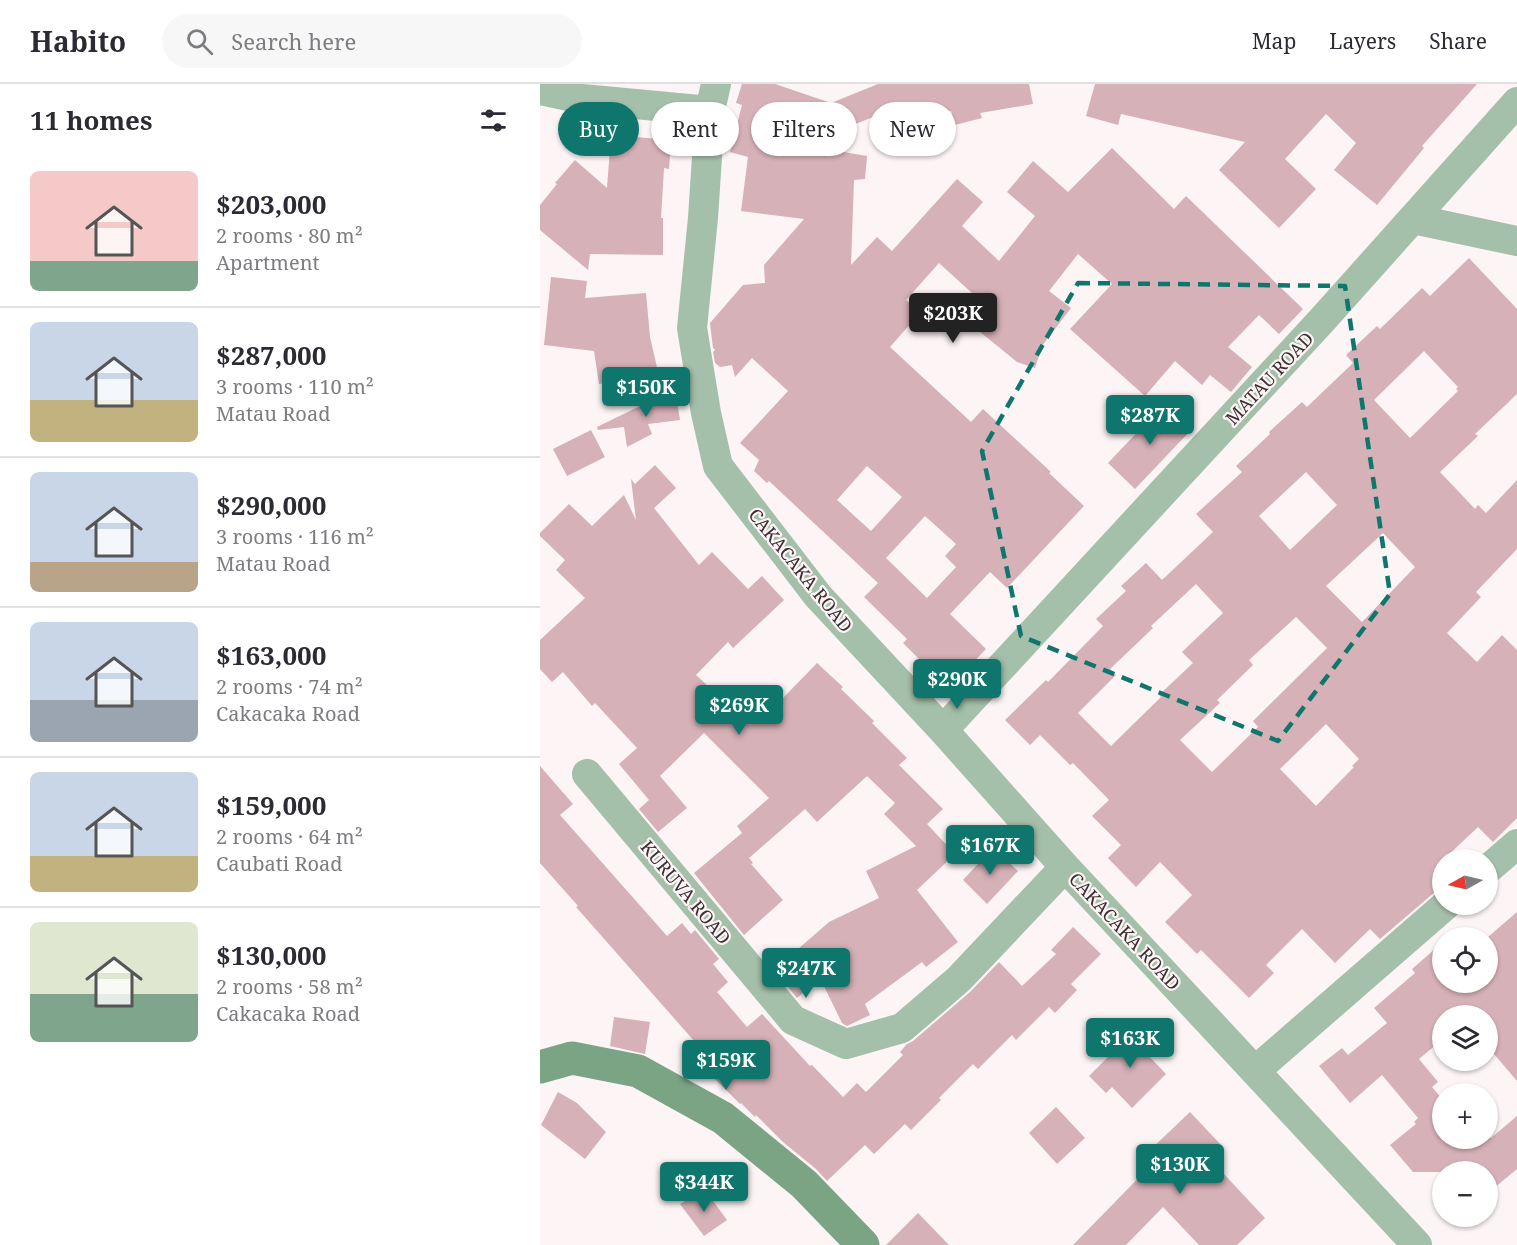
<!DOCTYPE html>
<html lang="en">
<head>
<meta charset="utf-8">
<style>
  body { margin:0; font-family:"Noto Serif",serif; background:#f7f7f7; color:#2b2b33; height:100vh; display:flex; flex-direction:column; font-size:22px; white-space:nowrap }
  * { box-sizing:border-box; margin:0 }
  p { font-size:20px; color:#7c7c81 }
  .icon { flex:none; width:33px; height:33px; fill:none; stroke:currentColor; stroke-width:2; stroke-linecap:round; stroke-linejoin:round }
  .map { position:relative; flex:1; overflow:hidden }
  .sheet { display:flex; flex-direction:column; background:#fff; width:540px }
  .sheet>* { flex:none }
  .guide { position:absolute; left:18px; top:18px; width:570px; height:54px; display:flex; gap:12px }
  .needle { width:39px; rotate:262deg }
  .controls { position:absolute; left:892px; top:765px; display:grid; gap:12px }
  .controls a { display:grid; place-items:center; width:66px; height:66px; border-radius:50%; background:#fff; box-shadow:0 2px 4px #0004; font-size:30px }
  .price { position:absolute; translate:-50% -51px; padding:0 14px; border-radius:6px; background:#0f766e; color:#fff; font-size:20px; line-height:39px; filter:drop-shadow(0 2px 3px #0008) }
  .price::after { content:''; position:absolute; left:50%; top:36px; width:18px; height:14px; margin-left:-9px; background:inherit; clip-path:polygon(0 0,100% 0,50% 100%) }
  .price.current { background:#222; color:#fff }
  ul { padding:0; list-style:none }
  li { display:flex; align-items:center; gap:18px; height:150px; padding:0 30px }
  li+li { border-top:2px solid #e1e1e2 }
  li span { display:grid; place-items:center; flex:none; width:168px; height:120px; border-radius:9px; color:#555 }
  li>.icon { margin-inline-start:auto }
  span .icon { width:72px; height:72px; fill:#fffc; stroke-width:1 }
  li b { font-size:26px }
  h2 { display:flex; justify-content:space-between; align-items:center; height:72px; padding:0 30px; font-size:26px }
  .pill { padding:0 21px; border-radius:27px; background:#fff; box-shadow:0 2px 4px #0004; font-size:21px; line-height:54px }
  .pill.current { background:#0f766e; color:#fff }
  header { display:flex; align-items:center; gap:36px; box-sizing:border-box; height:84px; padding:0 30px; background:#fff; border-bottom:2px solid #e1e1e2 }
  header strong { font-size:28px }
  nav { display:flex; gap:33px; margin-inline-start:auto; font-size:21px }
  .search { width:420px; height:54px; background:#f7f7f7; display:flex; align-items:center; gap:15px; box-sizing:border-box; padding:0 21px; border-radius:33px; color:#7c7c81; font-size:22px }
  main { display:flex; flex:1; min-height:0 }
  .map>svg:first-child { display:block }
  .building { fill:#d6b1b7; fill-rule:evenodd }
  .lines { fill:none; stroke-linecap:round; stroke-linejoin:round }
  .street { stroke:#a4bfaa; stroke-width:30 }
  .secondary { stroke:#7ba484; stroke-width:33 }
  .marked { fill:none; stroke:#0f766e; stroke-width:4.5; stroke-dasharray:12 8; stroke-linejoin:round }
  .labels { text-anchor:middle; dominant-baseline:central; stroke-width:4.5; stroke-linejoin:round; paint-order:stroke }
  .street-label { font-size:18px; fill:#3e2f32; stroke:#fcf4f5 }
</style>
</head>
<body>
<header>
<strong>Habito</strong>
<div class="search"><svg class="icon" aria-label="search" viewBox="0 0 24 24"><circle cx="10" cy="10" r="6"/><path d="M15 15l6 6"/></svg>Search here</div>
<nav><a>Map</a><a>Layers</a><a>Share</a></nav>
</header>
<main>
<section class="sheet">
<h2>11 homes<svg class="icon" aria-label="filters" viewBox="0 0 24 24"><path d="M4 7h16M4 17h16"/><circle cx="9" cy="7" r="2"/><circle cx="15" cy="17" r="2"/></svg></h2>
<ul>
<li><span style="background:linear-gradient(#f6c9c9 75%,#7fa58c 0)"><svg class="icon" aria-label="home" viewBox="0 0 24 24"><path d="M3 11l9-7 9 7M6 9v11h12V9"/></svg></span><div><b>$203,000</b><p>2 rooms · 80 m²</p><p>Apartment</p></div></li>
<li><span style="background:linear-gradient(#c9d6e8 65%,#c2b280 0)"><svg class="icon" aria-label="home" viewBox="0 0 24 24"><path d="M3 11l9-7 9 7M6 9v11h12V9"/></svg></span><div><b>$287,000</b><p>3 rooms · 110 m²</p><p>Matau Road</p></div></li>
<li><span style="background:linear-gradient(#c9d6e8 75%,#b9a48a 0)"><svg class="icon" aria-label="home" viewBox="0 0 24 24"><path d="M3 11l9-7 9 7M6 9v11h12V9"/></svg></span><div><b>$290,000</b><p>3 rooms · 116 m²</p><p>Matau Road</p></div></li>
<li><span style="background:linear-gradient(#c9d6e8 65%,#9aa5b1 0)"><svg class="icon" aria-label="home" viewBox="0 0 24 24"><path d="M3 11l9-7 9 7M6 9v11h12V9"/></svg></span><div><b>$163,000</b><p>2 rooms · 74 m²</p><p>Cakacaka Road</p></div></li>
<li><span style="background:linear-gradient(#c9d6e8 70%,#c2b280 0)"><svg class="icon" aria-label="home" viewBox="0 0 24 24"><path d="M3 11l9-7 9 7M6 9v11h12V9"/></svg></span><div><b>$159,000</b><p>2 rooms · 64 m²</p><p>Caubati Road</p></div></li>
<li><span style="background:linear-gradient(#dfe7d0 60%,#7fa58c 0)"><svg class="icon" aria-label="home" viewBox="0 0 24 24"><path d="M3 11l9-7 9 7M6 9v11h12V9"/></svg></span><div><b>$130,000</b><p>2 rooms · 58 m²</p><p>Cakacaka Road</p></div></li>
</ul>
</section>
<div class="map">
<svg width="977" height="1161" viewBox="0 0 977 1161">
  <rect width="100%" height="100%" fill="#fcf4f5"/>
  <path class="building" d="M202,0h33l56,19 47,-19h151l4,20 -53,9 2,5 -27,7 -4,-14 -54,17 -6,-18 -89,35 65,11 -2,23 -11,1 -3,85 26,-28 15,14 65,-72 26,23 -21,24 37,35 36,-45 -28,-24 26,-31 35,31 44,-44 62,61 12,-13 117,113 -24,25 -20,-19 -31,32 24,20 -21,25 -21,-17 -8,10 -27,-24 -30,35 -75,-67 42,-45 -34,-30 -29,37 22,17 -29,38 -7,22 -18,-6 -59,-48 15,-20 -34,-31 -33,37 14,13 -30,34 81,75 12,-13 68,63 -2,1 35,33 -77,82 -17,-16 -40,42 36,35 -24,25 -13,-12 -14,13 -32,-32 4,-4 -43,-42 14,-14 -109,-102 -2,2 -13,-12 5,-11 -19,-17 48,-52 -36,-33 -17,19 -3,-12 -12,2 -5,-4 -2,-11 2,-2 -2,-2 -3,-25 33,-38 22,-2 -1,-18 40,-46 -63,-8 7,-54 -18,-5 12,-47 -6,-2zM327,382l35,31 -31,34 -34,-31zM385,432l31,28 -11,12 11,11 -29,31 -41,-40z
    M555,0h382l-55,62 2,2 -47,57 -43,-35 22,-27 -30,-29 -41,45 31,30 -37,39 -60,-58 26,-28 -124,-28 -3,11 -32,-9z
    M71,51l60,5 -2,29 -5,-1 -3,50h2v37l-73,-1 -2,16 -48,-40v-25l17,-21 -2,-1 20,-23 32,28z
    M929,174l48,51v85l-42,40 3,2 -38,36 35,37 3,-4 8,8 31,-33v69l-41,43 5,5 -34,36 30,29 25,-27 15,15v168l-24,24 -15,-15 -35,33 -8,9 8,9v9l-7,4 -56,48 -10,-10 -35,34 -33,-34 -36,36 8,8 -25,25 -48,-48 -4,4 -32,-32 27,-27 -32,-33 -24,25 -28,-29 13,-13 -29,-29 17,-16 -36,-37 -3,2 -30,-30 -10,10 -25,-25 41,-40 2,2 55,-56 -7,-7 30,-28 -5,-5 25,-23 16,17 51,-48 -17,-18 46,-42 -6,-6 34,-32 -1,-2 33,-30 5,5 46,-44 -7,-8 31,-29 3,3 42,-41 8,8zM884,267l34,36 -2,2 2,2 -48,47 -36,-38zM766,388l31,33 -47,45 -31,-34zM843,449l32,34 -53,55 -36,-36zM656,500l27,29 -41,39 11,11 -34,32 2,2 -50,49 -33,-33 38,-38 -6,-6 43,-41 -2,-2zM756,533l31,31 -74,73 5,6 -46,45 -32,-32 40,-37 -3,-3 36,-35 -4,-5zM786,640l33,35 -7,7 2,1 -38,39 -36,-37z
    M11,193l36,4 -2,17 61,-5 4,44 9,39 -60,8 -5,-33 -50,-6z
    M135,305l5,31 -32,4 4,10 -25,13 -3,-20 -26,3 -1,-3z
    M624,320l27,26 -56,59 -27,-26z
    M51,346l14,27 -38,19 -14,-27z
    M115,381l21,23 -22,20 45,57 13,-13 36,37 14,-13 22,24 -51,48 -5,-6 -32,33 54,50 29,-31 4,4 34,-35 26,24 -2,2 33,32 -2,2 35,35 -8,7 44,44 -16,15 28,30 -38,36 41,52 -32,25 -4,-5 -57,42 5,11 -23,11 -5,-3 -22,-45 -23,20 -23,-28 55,-48 50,-24 -13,-27 50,-25 -32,-32 11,-11 -28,-27 -50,46 -12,-13 -56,49 4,5 -2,1 32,36 -39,35 -50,-62 48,-40 -5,-7 32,-28 -65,-65 -44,43 27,32 -29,24 -19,-23 10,-9 -30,-36 18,-16 -42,-45 -3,3 -29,-34 -11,10 -12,-13v-29l45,-42 -29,-28 9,-10 -25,-24v-3l29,-29 23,22 32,-31 12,25 -5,-41 4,5z
    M0,682l33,38 -13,11 107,121 15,-13 9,11 4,-4 24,29 -6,5 15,18 -11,10 30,35 15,-13 48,52 2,-1 31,32 14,-14 9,9 37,-37 -3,-3 7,-8 6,-3 57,-49 29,-30 23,24 34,-32 -5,-4 22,-23 28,27 -30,30 6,6 -22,23 -6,-6 -33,33 -4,-5 -34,34 -5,-5 -34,34 2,2 -30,30 -6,-6 -31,30 -9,-9 -38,36 -11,-12 -33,-27 -27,-27 -1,2 -14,-14 -1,1 -36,-36 4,-4 -16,-19 3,-3 -119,-135 2,-1 -38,-43z
    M453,764l25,23 -31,33 -24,-24z
    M977,828v169l-29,-34v-31h-45v23l-24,20 19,23 -6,5 11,13v38h48l26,-22v53l-29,24v-21h-75l-23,-27 26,-21 -2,-2 4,-4 -36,-43 -32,28 -31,-37 23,-18 6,7 39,-32 -13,-15 41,-35 -3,-4 31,-27v40h45v-45z
    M74,933l36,5 -5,32 -35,-8z
    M599,942l16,17 -9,10 20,21 -34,34 -20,-21 -6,6 -17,-17z
    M18,1008l19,11 29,29 -21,27 -44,-34z
    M516,1023l29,31 -28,26 -28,-31z
    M650,1028l32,34 -13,12 56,60 -28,27h-38l-36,-38 -37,38h-53l84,-86 -8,-8z
    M165,1106l22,30 -23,16 -24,-32z
    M378,1129l31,32h-63z"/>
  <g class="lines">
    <path class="street" d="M176,0l-6,27 -7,107 -11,110 14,85 12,53 100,130 125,134 122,137 352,378
      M0,6l42,9 128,12
      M873,135l104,22
      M403,646l380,-411 194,-217
      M47,690l206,246 53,24 56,-16 57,-49 106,-112
      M948,785l29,-25
      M716,986l191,-166"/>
    <path class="secondary" d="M0,983l32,-9 66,13 85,47 81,66 59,61"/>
  </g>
  <path class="marked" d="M538,199l267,3 45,308 -112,147 -257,-105 -39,-185z"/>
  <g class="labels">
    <g class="street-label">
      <text transform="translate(729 294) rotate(-47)">MATAU ROAD</text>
      <text transform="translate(261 486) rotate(51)">CAKACAKA ROAD</text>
      <text transform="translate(146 808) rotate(50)">KURUVA ROAD</text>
      <text transform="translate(585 847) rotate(47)">CAKACAKA ROAD</text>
    </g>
  </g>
</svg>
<div class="controls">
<a><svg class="needle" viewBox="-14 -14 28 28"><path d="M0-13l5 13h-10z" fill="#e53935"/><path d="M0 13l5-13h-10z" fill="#7c7c81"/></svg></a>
<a><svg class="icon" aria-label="locate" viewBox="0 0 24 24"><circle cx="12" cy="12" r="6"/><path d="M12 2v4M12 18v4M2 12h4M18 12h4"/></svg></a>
<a><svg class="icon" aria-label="layers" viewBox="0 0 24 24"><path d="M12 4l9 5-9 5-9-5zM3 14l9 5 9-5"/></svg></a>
<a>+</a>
<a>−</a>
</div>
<b class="price current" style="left:413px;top:260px">$203K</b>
<b class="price" style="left:106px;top:334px">$150K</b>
<b class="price" style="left:610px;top:362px">$287K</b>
<b class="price" style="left:417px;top:626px">$290K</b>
<b class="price" style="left:199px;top:652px">$269K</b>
<b class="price" style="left:450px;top:792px">$167K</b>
<b class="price" style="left:266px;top:915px">$247K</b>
<b class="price" style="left:590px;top:985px">$163K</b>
<b class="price" style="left:186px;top:1007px">$159K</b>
<b class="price" style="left:640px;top:1111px">$130K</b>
<b class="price" style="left:164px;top:1129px">$344K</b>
<div class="guide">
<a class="pill current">Buy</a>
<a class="pill">Rent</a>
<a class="pill">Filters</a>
<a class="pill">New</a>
</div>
</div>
</main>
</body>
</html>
